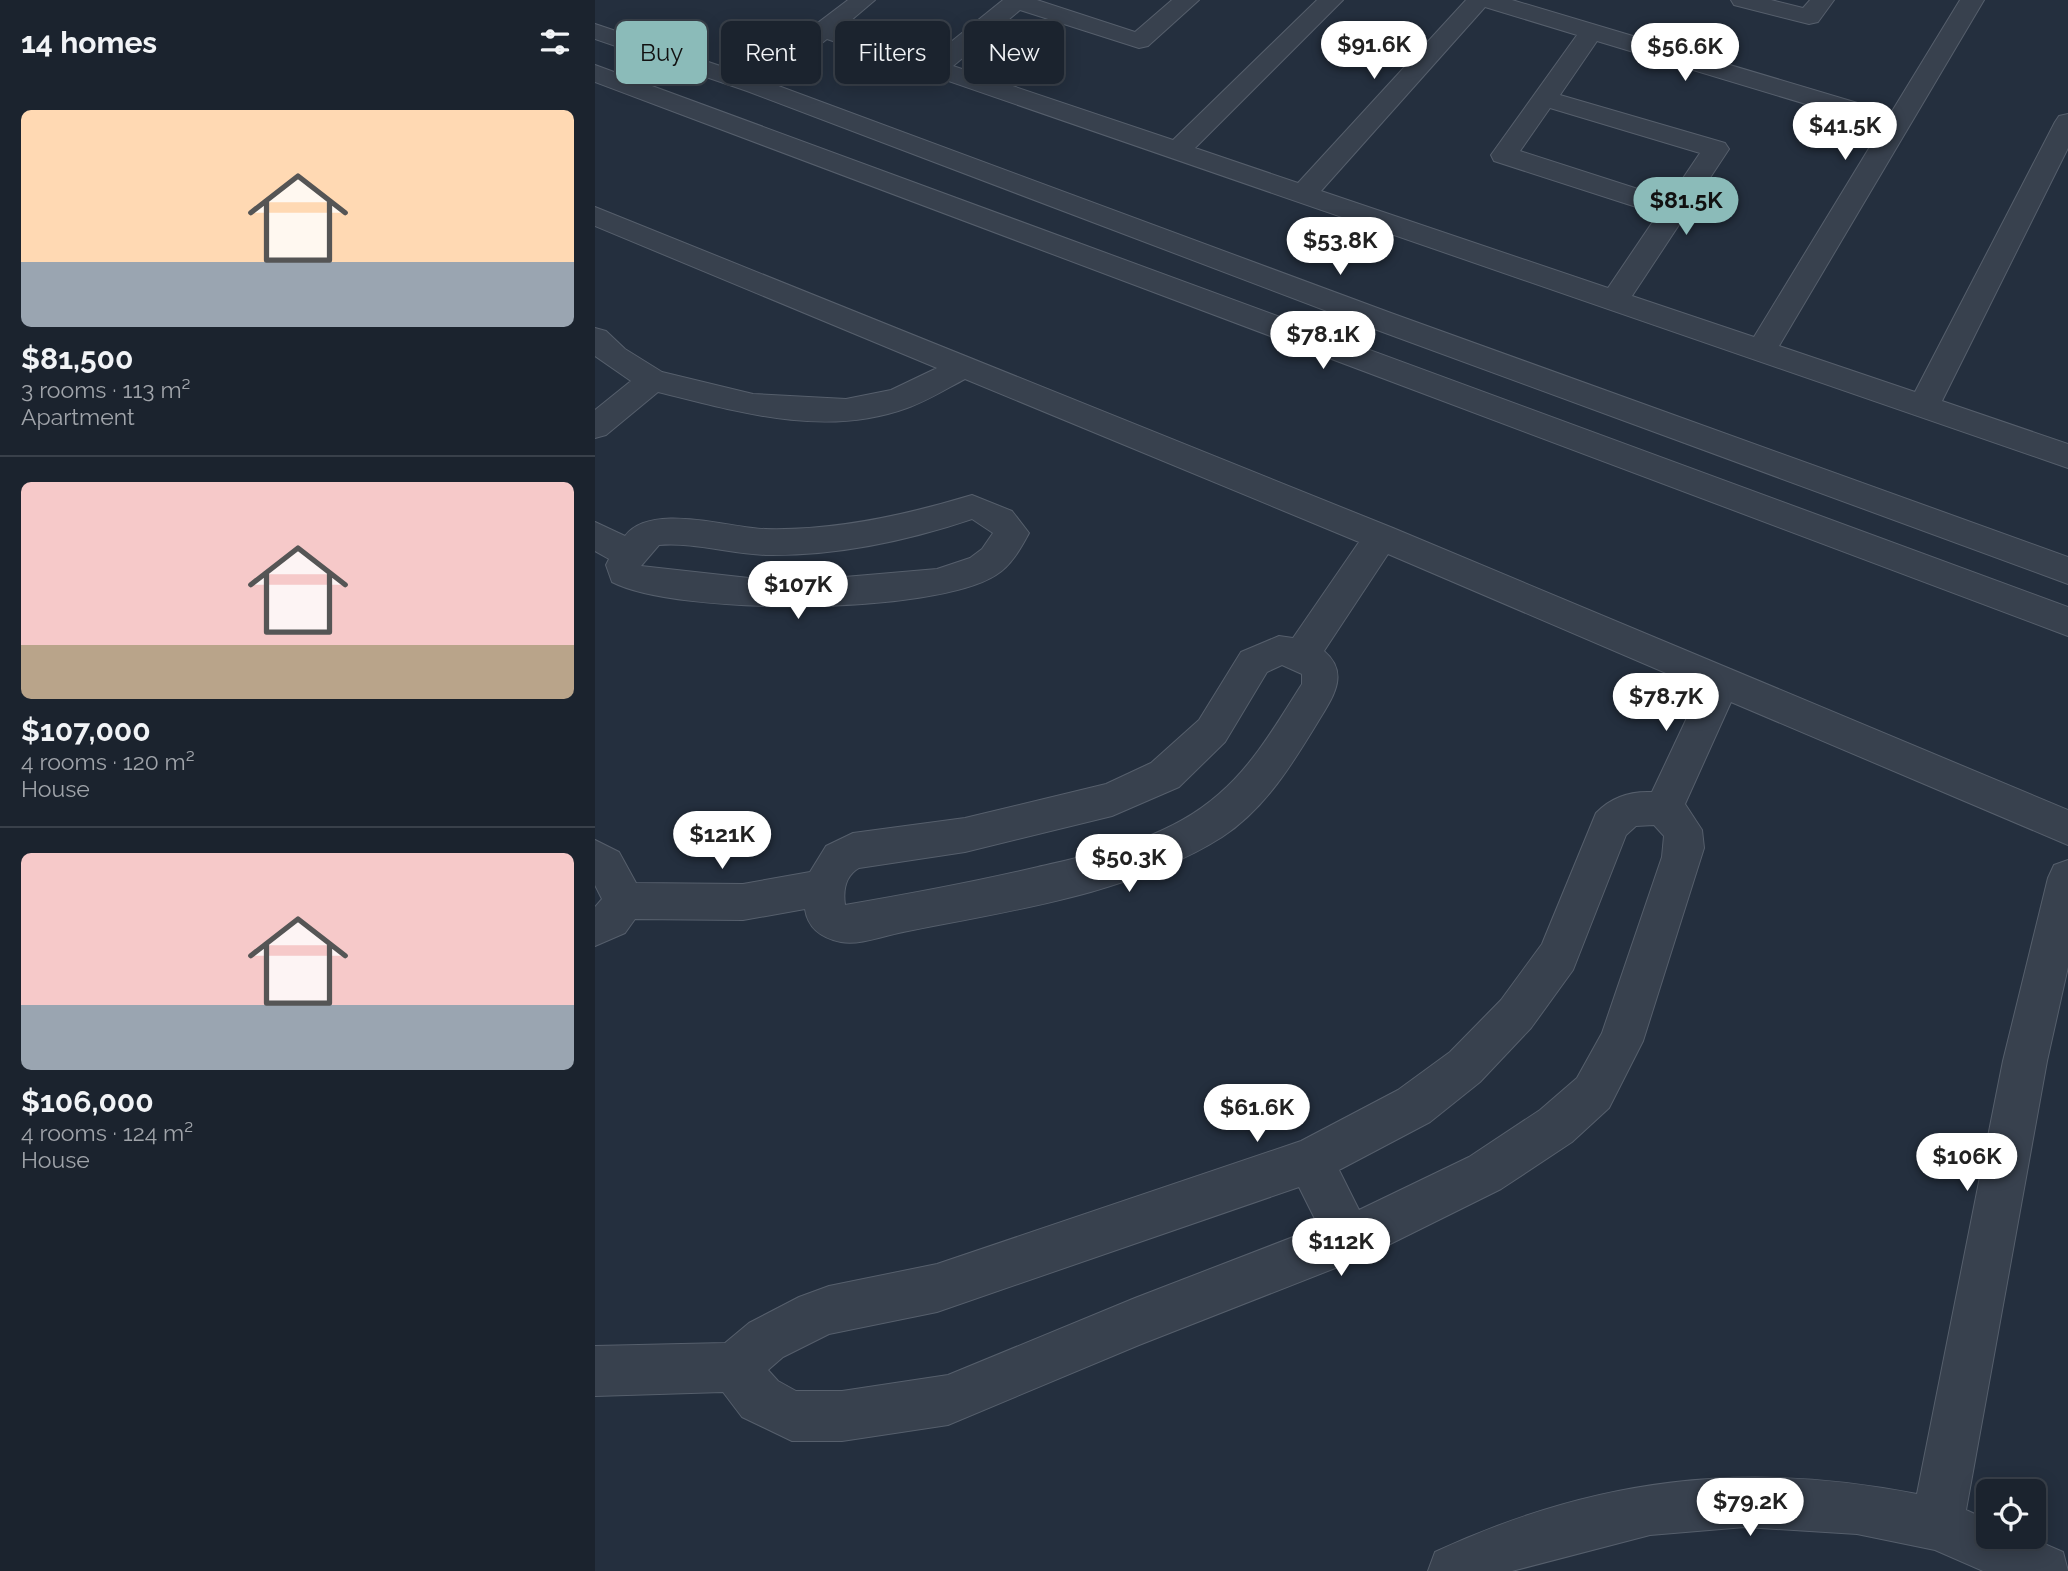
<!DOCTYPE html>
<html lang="en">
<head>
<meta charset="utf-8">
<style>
  body { margin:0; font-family:Raleway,sans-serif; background:#282f3a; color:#f1f3f6; height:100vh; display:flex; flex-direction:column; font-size:26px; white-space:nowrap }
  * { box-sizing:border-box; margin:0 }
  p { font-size:23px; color:#a0a4aa }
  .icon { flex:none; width:38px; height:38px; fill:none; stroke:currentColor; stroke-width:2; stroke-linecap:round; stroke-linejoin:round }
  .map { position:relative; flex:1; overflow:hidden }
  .sheet { display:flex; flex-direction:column; background:#1b232e; width:595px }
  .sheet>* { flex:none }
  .top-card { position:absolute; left:21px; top:21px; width:665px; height:63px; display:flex; gap:14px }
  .fabs { position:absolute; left:1381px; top:1479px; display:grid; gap:14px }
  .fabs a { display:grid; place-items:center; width:70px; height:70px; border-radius:10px; background:#1b232e; box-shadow:0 4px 18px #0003,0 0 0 2px #39404a; font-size:35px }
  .price { position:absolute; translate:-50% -60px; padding:0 16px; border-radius:24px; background:#fff; color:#222; font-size:23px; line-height:46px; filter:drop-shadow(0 2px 4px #0008) }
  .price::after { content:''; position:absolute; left:50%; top:42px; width:21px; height:16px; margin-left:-10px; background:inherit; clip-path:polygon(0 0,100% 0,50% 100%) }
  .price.selected { background:#8bbbb9; color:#111 }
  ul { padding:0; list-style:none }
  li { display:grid; align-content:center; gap:14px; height:371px; padding:0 21px }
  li+li { border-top:2px solid #39404a }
  li span { display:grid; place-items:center; height:217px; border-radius:10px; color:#555 }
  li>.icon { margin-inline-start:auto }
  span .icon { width:126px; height:126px; fill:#fffc; stroke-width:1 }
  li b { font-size:30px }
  h2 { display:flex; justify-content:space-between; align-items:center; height:84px; padding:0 21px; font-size:30px }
  .pill { padding:0 24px; border-radius:10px; background:#1b232e; box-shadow:0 4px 18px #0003,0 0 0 2px #39404a; font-size:24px; line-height:63px }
  .pill.selected { background:#8bbbb9; color:#111 }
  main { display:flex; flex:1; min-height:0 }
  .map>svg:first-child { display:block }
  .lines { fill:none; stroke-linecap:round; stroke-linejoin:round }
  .minor-casing { stroke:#565f6c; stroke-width:2 }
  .tertiary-casing { stroke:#565f6c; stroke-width:2 }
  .minor { fill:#38414e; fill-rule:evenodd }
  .tertiary { fill:#38414e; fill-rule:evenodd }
</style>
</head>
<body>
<main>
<section class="sheet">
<h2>14 homes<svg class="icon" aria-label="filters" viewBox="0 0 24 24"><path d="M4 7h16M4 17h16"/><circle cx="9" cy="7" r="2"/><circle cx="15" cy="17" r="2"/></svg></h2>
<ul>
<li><span style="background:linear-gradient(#ffd9b3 70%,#9aa5b1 0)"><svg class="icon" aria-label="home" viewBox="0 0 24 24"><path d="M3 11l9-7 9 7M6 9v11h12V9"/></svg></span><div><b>$81,500</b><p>3 rooms · 113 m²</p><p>Apartment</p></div></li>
<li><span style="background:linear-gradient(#f6c9c9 75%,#b9a48a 0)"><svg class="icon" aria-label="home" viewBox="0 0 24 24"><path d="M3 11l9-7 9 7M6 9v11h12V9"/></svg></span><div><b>$107,000</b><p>4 rooms · 120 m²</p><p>House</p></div></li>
<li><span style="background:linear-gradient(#f6c9c9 70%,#9aa5b1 0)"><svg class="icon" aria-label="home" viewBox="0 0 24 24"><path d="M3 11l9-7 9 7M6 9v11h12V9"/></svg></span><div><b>$106,000</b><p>4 rooms · 124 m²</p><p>House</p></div></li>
</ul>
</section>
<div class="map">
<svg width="1473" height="1571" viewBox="0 0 1473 1571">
  <rect width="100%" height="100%" fill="#242f3e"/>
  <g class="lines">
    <defs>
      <path id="minor" d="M253,0h27l-33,28 89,30 72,-58h34l98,32 37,-32h27l-51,46 -9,2 -119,-38 -67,56 220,74 144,-140h26l-148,148 103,35 168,-183h46l379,113 69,-113h24l-205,346 136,46 140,-270 4,-6 9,-2v34l-126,253 126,43v24l-1241,-429 -35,27h-18l-4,-5 4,-5zM890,7l92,28 -86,120 3,6 164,53 -50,74 -287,-97zM1002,41l285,86 -128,210 -122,-41 97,-147 -4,-6 -165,-48zM955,108l150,45 -31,46 -149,-48z
        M1136,0h40l32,8 7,-8h24l-16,22 -9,2 -75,-19z
        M0,207l798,321 675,282v35l-337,-143 -46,102 17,26 2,18 -61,193 -34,67 -37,34 -71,47 -135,67 -227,89 -191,80 -106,16h-50l-50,-24 -19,-25 -128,4v-50l130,-3 24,-20 50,-26 30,-11 108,-22 364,-123 97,-51 52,-38 51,-52 41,-56 54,-131c15,-16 35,-22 56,-21l49,-104 -313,-134 -64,97c26,22 9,46 -5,69 -26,43 -54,89 -97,117 -88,56 -213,74 -314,94 -19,3 -48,15 -67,11 -19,-4 -33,-13 -36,-33l-62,11 -108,-1 -10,14 -30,13v-39l7,-8 -7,-14v-45l24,12 17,31 107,1 67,-12 16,-26 27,-13 112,-15 141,-34 45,-21 48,-43 42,-68 38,-16 14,2 66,-96 -394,-163c-19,10 -38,22 -58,29 -82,30 -169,4 -249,-16l-52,43 -11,3v-28l36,-29 -36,-25v-28l11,3 19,18 37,23 91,22 93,5 45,-9 46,-22 -342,-142zM687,665l20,9v10c-25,39 -48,80 -83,110 -51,45 -117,58 -181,73 -64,15 -128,27 -193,38 -2,-14 0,-29 14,-37l106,-16 147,-36 67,-29 46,-45 42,-70zM1059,825l10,11 -2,21 -60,176 -25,45 -37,32 -71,47 -110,53 -20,-40 91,-48 50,-40 51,-54 42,-58 53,-135 10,-9zM704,1187l20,40 -184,71 -187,77 -106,16h-46l-18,-10 -10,-11 15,-13 46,-23 108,-22z
        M377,495l40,16 17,22c-8,15 -18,33 -33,42 -62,40 -318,41 -384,7l-6,-17 3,-6 -14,-8v-29l30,14c26,-34 104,-8 140,-7 70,2 141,-14 207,-34zM377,519l21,14 -11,16 -12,9 -33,11 -127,11 -61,-2 -108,-12 18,-21c36,-3 71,9 107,10 69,1 141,-14 206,-36z
        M1473,860v107l-21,94 -81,449 22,10v16h38l37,16 5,19h-85l-48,-21 -78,-16 -112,-7 -95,8 -138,36h-84l7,-19c160,-74 309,-92 482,-58l86,-433 45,-183 6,-13z"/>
      <path id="tertiary" d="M0,24l170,57 626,232 677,244v27l-699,-257 -622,-236 -152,-52z
        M0,65l1473,542v29l-1473,-554z"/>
    </defs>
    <use href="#minor" class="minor-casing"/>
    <use href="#tertiary" class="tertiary-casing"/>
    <use href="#minor" class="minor"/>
    <use href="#tertiary" class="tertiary"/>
  </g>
</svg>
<div class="fabs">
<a><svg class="icon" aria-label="locate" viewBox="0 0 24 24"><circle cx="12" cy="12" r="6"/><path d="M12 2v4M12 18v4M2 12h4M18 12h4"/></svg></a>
</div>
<b class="price" style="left:779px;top:81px">$91.6K</b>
<b class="price" style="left:1090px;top:83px">$56.6K</b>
<b class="price" style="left:1250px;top:162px">$41.5K</b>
<b class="price selected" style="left:1091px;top:237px">$81.5K</b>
<b class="price" style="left:745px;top:277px">$53.8K</b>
<b class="price" style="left:728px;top:371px">$78.1K</b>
<b class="price" style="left:203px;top:621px">$107K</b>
<b class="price" style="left:1071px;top:733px">$78.7K</b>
<b class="price" style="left:127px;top:871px">$121K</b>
<b class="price" style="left:534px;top:894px">$50.3K</b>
<b class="price" style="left:662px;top:1144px">$61.6K</b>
<b class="price" style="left:1372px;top:1193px">$106K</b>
<b class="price" style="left:746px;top:1278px">$112K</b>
<b class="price" style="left:1155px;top:1538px">$79.2K</b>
<div class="top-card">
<a class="pill selected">Buy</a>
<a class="pill">Rent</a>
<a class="pill">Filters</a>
<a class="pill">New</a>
</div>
</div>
</main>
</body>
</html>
